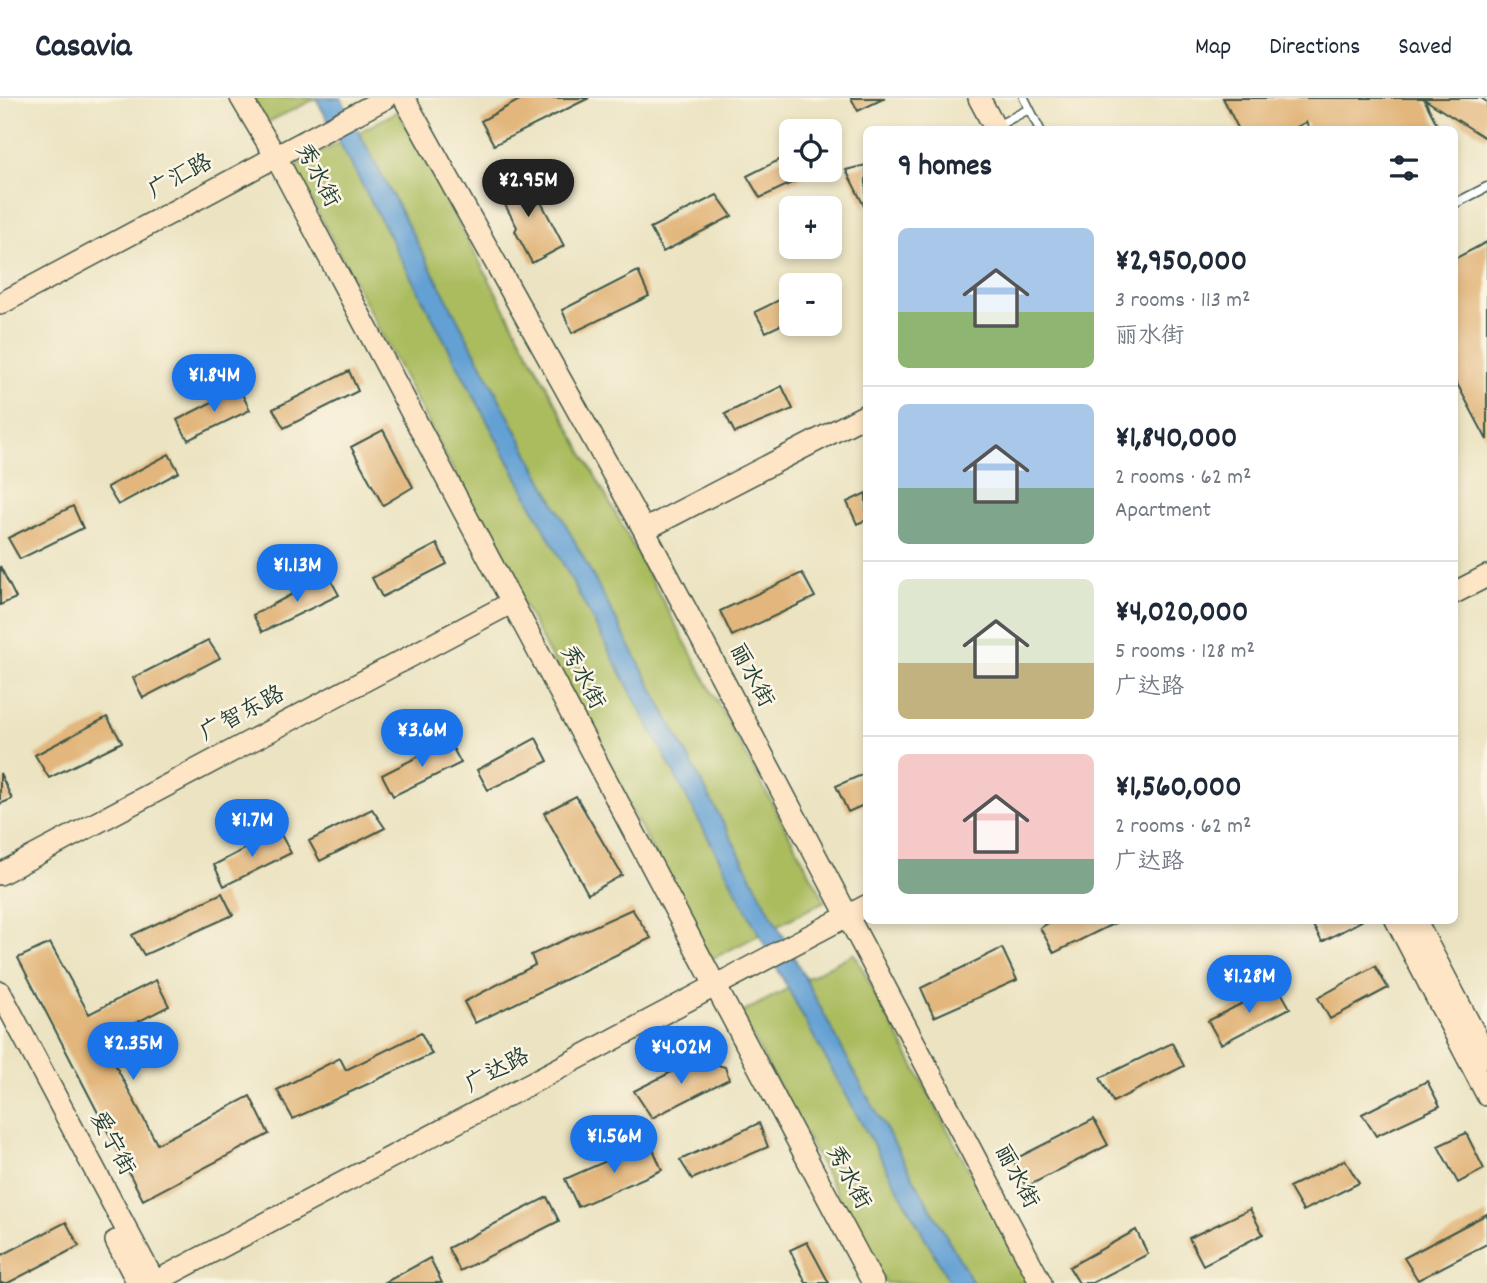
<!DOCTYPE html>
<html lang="en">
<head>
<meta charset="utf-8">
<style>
  body { margin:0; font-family:Dekko,"LXGW WenKai TC",sans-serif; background:#f2f2f3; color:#1f2937; height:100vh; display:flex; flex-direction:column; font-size:26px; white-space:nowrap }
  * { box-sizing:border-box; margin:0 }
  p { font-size:23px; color:#747a83 }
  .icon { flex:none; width:38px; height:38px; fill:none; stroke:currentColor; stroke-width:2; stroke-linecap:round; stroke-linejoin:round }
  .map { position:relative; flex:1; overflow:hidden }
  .sheet { position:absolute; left:863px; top:28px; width:595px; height:798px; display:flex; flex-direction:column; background:#fff; border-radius:10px; box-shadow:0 4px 10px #0003 }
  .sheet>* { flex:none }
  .buttons { position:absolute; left:779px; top:21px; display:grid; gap:14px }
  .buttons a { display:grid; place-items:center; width:63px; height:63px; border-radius:10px; background:#fff; box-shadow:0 4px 10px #0003; font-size:35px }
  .price { position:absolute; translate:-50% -60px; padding:0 16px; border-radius:24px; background:#1a73e8; color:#fff; font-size:23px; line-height:46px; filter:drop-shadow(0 2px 4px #0008) }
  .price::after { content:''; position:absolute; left:50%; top:42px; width:21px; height:16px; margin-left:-10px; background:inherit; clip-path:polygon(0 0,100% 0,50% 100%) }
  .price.selected { background:#222; color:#fff }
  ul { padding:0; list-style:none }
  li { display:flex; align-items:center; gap:21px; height:175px; padding:0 35px }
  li+li { border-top:2px solid #e0e1e3 }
  li span { display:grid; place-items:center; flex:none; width:196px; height:140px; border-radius:10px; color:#555 }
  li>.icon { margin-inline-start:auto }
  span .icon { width:84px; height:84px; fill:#fffc; stroke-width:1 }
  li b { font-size:30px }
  h2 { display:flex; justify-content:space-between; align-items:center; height:84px; padding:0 35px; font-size:30px }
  header { display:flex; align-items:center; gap:42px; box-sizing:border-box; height:98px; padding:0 35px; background:#fff; border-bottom:2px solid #e0e1e3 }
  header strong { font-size:33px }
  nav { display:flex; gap:38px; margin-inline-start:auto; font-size:24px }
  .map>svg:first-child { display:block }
  .green { fill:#abbc5f; stroke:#657c4a; stroke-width:2 }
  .water { fill:#63a0d4; stroke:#416e84; stroke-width:2 }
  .building { fill:#e2b67c }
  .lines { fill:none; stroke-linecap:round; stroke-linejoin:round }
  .lane-casing { stroke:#3e5649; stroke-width:11 }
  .secondary-casing { stroke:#3e5649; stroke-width:24 }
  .lane { stroke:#fff; stroke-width:8 }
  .secondary { stroke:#fde5c5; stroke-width:21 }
  .labels { text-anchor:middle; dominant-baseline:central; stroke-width:5; stroke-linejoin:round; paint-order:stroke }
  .street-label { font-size:23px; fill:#1f3d34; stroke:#fcf5e5 }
</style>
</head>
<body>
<header>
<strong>Casavia</strong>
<nav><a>Map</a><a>Directions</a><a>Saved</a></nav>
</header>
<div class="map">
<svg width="1487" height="1185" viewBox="0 0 1487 1185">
  <rect width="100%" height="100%" fill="#fcf5e5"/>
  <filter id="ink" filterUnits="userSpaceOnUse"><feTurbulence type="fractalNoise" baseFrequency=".0143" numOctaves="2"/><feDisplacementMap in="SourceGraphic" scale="14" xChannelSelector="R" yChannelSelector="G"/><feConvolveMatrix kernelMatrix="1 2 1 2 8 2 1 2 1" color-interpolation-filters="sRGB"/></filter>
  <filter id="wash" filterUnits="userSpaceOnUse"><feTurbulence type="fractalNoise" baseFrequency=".00686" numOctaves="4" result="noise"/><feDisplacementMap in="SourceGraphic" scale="28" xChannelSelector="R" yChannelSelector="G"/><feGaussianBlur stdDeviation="1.57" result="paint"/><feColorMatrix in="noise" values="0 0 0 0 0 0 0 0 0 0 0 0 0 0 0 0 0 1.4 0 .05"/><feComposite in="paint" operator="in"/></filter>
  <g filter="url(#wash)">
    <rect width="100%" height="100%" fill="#ebe3c1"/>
    <path class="green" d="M253,0h64l-51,25z
      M398,13l427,790 -115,59 -416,-793z
      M854,855l175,330h-144l-145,-269z"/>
    <path class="water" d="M316,0h25l524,994 108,191h-23l-140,-253z"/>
    <g id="blocks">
      <path class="building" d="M523,0h66l-95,47 -13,-24z
        M851,0h34l-27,13z
        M1223,0h258l6,4v37l-63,-40 16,31h-130l-4,-8 -15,8h-52z
        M791,56v16h28l-59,28 -13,-22z
        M866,67v45l-20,-40z
        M508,70l21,39 12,-5 23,44 -32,17 -17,-32 2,-4 -27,-50z
        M717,97l15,21 -69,36 -13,-24z
        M1487,144v198l-33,-62v-119z
        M638,173l11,25 -77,37 -10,-23z
        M791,196v26l-25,12 -11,-20z
        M349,273l9,20 -74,37 -11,-19z
        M782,288l11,23 -58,24 -10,-19z
        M239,290l11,22 -62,30 -11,-20z
        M383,332l30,57 -30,18 -32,-58z
        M169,356l10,18 -61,33 -11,-18z
        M866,395v27l-9,4 -10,-22z
        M73,408l10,22 -63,31 -12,-21z
        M437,446l10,20 -65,33 -10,-19z
        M0,468l16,32 -16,7z
        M802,475l13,24 -83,39 -12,-25z
        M328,477l11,20 -77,37 -9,-17z
        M208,542l12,18 -77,40 -10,-20z
        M107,619l15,25 -73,36 -14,-23z
        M536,640l12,23 -60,29 -11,-20z
        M449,643l12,22 -68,33 -11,-21z
        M0,675l12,26 -12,5z
        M866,675v31l-18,8 -12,-26z
        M576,698l46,79 -34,19 -44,-81z
        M372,711l13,19 -65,33 -11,-20z
        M279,733l12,22 -67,33 -10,-21z
        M222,795l11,22 -89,40 -12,-20z
        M632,811l19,29 -176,85 -11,-21 71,-37 -4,-10z
        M1054,822h67l-67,33 -14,-25z
        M1310,822h53l-41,22z
        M50,845l39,71 67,-34 13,26 -67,34 55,104 93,-48 19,38 -126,66 -125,-242z
        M1002,850l15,32 -83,37 -13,-29z
        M1375,868l13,22 -58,31 -12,-21z
        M1277,887l13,23 -69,36 -13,-23z
        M421,935l11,21 -139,65 -16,-29 63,-32 6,12z
        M1172,945l12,23 -71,36 -13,-24z
        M697,961l28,8 4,12 -77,39 -18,-27z
        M1427,983l13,25 -64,30 -14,-22z
        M1094,1021l14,26 -82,42 -13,-27z
        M759,1025l9,24 -76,32 -12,-19z
        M1466,1035l18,36 -26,14 -20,-37z
        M650,1044l12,28 -84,37 -13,-28z
        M1345,1062l14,23 -56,28 -14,-24z
        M547,1099l12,24 -99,50 -12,-23z
        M1250,1111l13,25 -60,31 -14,-27z
        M1487,1116v30l-69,36 -14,-22z
        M66,1124l13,24 -71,37h-8v-27z
        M1136,1132l12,24 -56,29h-13l-10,-16z
        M807,1144l22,41h-23l-16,-33z
        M430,1160l12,25h-58z"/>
    </g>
  </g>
  <g filter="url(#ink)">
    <use href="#blocks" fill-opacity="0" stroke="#3e5649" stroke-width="2"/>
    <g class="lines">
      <defs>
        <path id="lane" d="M1024,0l16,32
          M995,29l34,-18
          M1454,106l33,-17"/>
        <path id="secondary" d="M241,0l35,59 597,1126
          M404,0l240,432 397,753
          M979,0l17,32
          M0,206l386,-206
          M644,432l222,-115
          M1454,495l33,-17
          M0,776l511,-271
          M1396,822l91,175
          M1415,822l72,137
          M0,894l155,291
          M116,1143l22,42
          M153,1185l713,-377"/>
      </defs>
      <use href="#lane" class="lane-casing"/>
      <use href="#secondary" class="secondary-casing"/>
      <use href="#lane" class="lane"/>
      <use href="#secondary" class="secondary"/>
    </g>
  </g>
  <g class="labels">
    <g class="street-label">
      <text transform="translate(316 78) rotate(62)">秀水街</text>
      <text transform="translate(181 80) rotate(-28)">广汇路</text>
      <text transform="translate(750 578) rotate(62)">丽水街</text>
      <text transform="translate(581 580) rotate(62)">秀水街</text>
      <text transform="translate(243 617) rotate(-28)">广智东路</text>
      <text transform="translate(498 974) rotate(-28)">广达路</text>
      <text transform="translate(111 1046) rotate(62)">爱宁街</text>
      <text transform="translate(1015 1079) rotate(62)">丽水街</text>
      <text transform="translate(847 1080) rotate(62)">秀水街</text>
    </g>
  </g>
</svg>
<div class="buttons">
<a><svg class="icon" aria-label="locate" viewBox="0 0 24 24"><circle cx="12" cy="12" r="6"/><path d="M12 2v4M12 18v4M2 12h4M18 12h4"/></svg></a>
<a>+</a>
<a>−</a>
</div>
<b class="price selected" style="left:528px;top:121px">¥2.95M</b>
<b class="price" style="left:214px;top:316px">¥1.84M</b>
<b class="price" style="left:297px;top:506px">¥1.13M</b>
<b class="price" style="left:422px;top:671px">¥3.6M</b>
<b class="price" style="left:252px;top:761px">¥1.7M</b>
<b class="price" style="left:1249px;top:917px">¥1.28M</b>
<b class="price" style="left:133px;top:984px">¥2.35M</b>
<b class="price" style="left:681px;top:988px">¥4.02M</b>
<b class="price" style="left:614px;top:1077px">¥1.56M</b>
<section class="sheet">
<h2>9 homes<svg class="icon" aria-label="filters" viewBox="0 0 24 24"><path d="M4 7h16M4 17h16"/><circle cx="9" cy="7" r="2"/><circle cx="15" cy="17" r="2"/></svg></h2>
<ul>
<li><span style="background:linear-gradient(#a9c7e8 60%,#8fb573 0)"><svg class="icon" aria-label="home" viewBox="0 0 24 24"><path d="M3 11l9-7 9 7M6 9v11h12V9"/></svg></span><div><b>¥2,950,000</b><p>3 rooms · 113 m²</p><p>丽水街</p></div></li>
<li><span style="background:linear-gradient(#a9c7e8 60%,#7fa58c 0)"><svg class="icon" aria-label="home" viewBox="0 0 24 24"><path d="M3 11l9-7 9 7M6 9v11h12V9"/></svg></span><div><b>¥1,840,000</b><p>2 rooms · 62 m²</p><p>Apartment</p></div></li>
<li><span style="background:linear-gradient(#dfe7d0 60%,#c2b280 0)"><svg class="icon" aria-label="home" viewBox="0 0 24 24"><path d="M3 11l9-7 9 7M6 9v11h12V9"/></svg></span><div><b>¥4,020,000</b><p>5 rooms · 128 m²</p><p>广达路</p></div></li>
<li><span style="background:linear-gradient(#f6c9c9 75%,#7fa58c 0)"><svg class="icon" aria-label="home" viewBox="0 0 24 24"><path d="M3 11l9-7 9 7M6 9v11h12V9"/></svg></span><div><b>¥1,560,000</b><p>2 rooms · 62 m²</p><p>广达路</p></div></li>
</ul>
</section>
</div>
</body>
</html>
